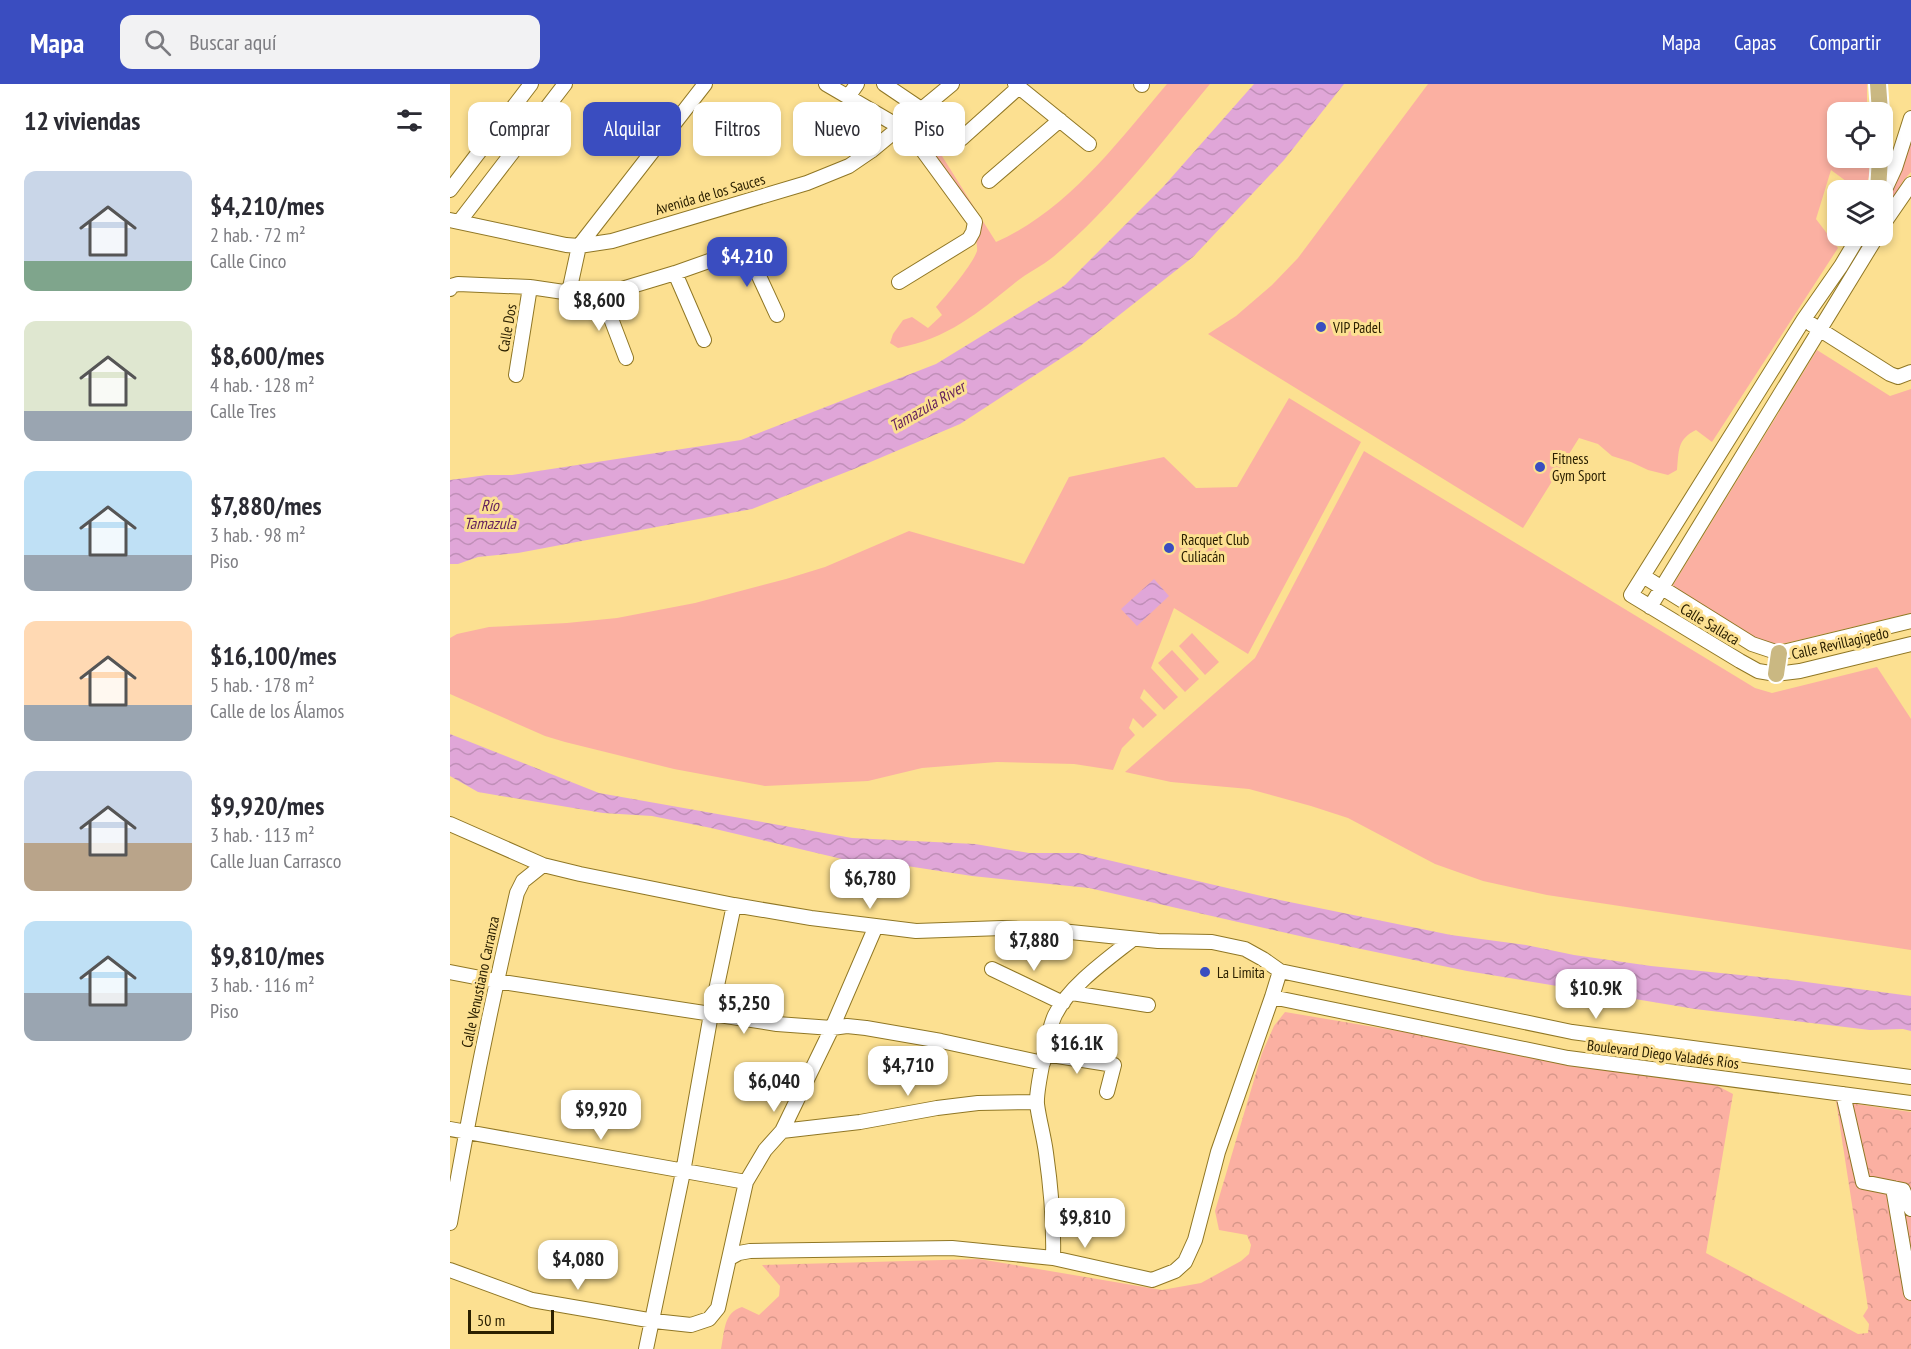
<!DOCTYPE html>
<html lang="es">
<head>
<meta charset="utf-8">
<style>
  body { margin:0; font-family:"PT Sans Narrow",sans-serif; background:#f2f2f3; color:#2b2b33; height:100vh; display:flex; flex-direction:column; font-size:22px; white-space:nowrap }
  * { box-sizing:border-box; margin:0 }
  p { font-size:20px; color:#7c7c81 }
  .icon { flex:none; width:33px; height:33px; fill:none; stroke:currentColor; stroke-width:2; stroke-linecap:round; stroke-linejoin:round }
  .map { position:relative; flex:1; overflow:hidden }
  .sheet { display:flex; flex-direction:column; background:#fff; width:450px }
  .sheet>* { flex:none }
  .guide { position:absolute; left:18px; top:18px; width:570px; height:54px; display:flex; gap:12px }
  .buttons { position:absolute; left:1377px; top:18px; display:grid; gap:12px }
  .buttons a { display:grid; place-items:center; width:66px; height:66px; border-radius:12px; background:#fff; box-shadow:0 3px 9px #0003; font-size:30px }
  .scale { position:absolute; left:18px; bottom:15px; width:86px; box-sizing:border-box; padding-left:6px; border:3px solid #2b2000; border-top:0; font-size:16px; line-height:21px; white-space:nowrap; color:#2b2000; -webkit-text-stroke:4px #fce091; paint-order:stroke }
  .price { position:absolute; translate:-50% -51px; padding:0 14px; border-radius:12px; background:#fff; color:#222; font-size:20px; line-height:39px; filter:drop-shadow(0 2px 3px #0008) }
  .price::after { content:''; position:absolute; left:50%; top:36px; width:18px; height:14px; margin-left:-9px; background:inherit; clip-path:polygon(0 0,100% 0,50% 100%) }
  .price.selected { background:#3a4dc0; color:#fff }
  ul { padding:0; list-style:none }
  li { display:flex; align-items:center; gap:18px; height:150px; padding:0 24px }
  li span { display:grid; place-items:center; flex:none; width:168px; height:120px; border-radius:12px; color:#555 }
  li>.icon { margin-inline-start:auto }
  span .icon { width:72px; height:72px; fill:#fffc; stroke-width:1 }
  li b { font-size:26px }
  h2 { display:flex; justify-content:space-between; align-items:center; height:72px; padding:0 24px; font-size:26px }
  .chip { padding:0 21px; border-radius:12px; background:#fff; box-shadow:0 3px 9px #0003; font-size:21px; line-height:54px }
  .chip.selected { background:#3a4dc0; color:#fff }
  header { display:flex; align-items:center; gap:36px; box-sizing:border-box; height:84px; padding:0 30px; background:#3a4dc0; color:#fff }
  header strong { font-size:28px }
  nav { display:flex; gap:33px; margin-inline-start:auto; font-size:21px }
  .search { width:420px; height:54px; background:#f2f2f3; display:flex; align-items:center; gap:15px; box-sizing:border-box; padding:0 21px; border-radius:12px; color:#7c7c81; font-size:22px }
  main { display:flex; flex:1; min-height:0 }
  .map>svg:first-child { display:block }
  .green { fill:#fbb0a2 }
  .forest { fill:url(#forest-crowns) }
  .water { fill:url(#water-waves) }
  .lines { fill:none; stroke-linecap:round; stroke-linejoin:round }
  .minor-casing { stroke:#907725; stroke-width:16 }
  .major-casing { stroke:#fff; stroke-width:20 }
  .minor { stroke:#fff; stroke-width:14 }
  .major { stroke:#cab882; stroke-width:16 }
  .poi-dot { fill:#3a4dc0; stroke:#fce091; stroke-width:2 }
  .labels { text-anchor:middle; dominant-baseline:central; stroke-width:6; stroke-linejoin:round; paint-order:stroke }
  .street-label { font-size:15px; fill:#2b2000; stroke:#fce091 }
  .poi-label { font-size:15px; fill:#2b2000; stroke:#fce091; text-anchor:start }
  .water-label { font-size:16px; font-style:italic; fill:#621f5d; stroke:#fce091 }
</style>
</head>
<body>
<header>
<strong>Mapa</strong>
<div class="search"><svg class="icon" aria-label="search" viewBox="0 0 24 24"><circle cx="10" cy="10" r="6"/><path d="M15 15l6 6"/></svg>Buscar aquí</div>
<nav><a>Mapa</a><a>Capas</a><a>Compartir</a></nav>
</header>
<main>
<section class="sheet">
<h2>12 viviendas<svg class="icon" aria-label="filters" viewBox="0 0 24 24"><path d="M4 7h16M4 17h16"/><circle cx="9" cy="7" r="2"/><circle cx="15" cy="17" r="2"/></svg></h2>
<ul>
<li><span style="background:linear-gradient(#c9d6e8 75%,#7fa58c 0)"><svg class="icon" aria-label="home" viewBox="0 0 24 24"><path d="M3 11l9-7 9 7M6 9v11h12V9"/></svg></span><div><b>$4,210/mes</b><p>2 hab. · 72 m²</p><p>Calle Cinco</p></div></li>
<li><span style="background:linear-gradient(#dfe7d0 75%,#9aa5b1 0)"><svg class="icon" aria-label="home" viewBox="0 0 24 24"><path d="M3 11l9-7 9 7M6 9v11h12V9"/></svg></span><div><b>$8,600/mes</b><p>4 hab. · 128 m²</p><p>Calle Tres</p></div></li>
<li><span style="background:linear-gradient(#bfe0f5 70%,#9aa5b1 0)"><svg class="icon" aria-label="home" viewBox="0 0 24 24"><path d="M3 11l9-7 9 7M6 9v11h12V9"/></svg></span><div><b>$7,880/mes</b><p>3 hab. · 98 m²</p><p>Piso</p></div></li>
<li><span style="background:linear-gradient(#ffd9b3 70%,#9aa5b1 0)"><svg class="icon" aria-label="home" viewBox="0 0 24 24"><path d="M3 11l9-7 9 7M6 9v11h12V9"/></svg></span><div><b>$16,100/mes</b><p>5 hab. · 178 m²</p><p>Calle de los Álamos</p></div></li>
<li><span style="background:linear-gradient(#c9d6e8 60%,#b9a48a 0)"><svg class="icon" aria-label="home" viewBox="0 0 24 24"><path d="M3 11l9-7 9 7M6 9v11h12V9"/></svg></span><div><b>$9,920/mes</b><p>3 hab. · 113 m²</p><p>Calle Juan Carrasco</p></div></li>
<li><span style="background:linear-gradient(#bfe0f5 60%,#9aa5b1 0)"><svg class="icon" aria-label="home" viewBox="0 0 24 24"><path d="M3 11l9-7 9 7M6 9v11h12V9"/></svg></span><div><b>$9,810/mes</b><p>3 hab. · 116 m²</p><p>Piso</p></div></li>
</ul>
</section>
<div class="map">
<svg width="1461" height="1265" viewBox="0 0 1461 1265">
  <defs>
    <pattern id="forest-crowns" width="20" height="18" patternUnits="userSpaceOnUse" patternTransform="scale(1.5)"><rect width="20" height="18" fill="#fbb0a2"/><path d="M2 6a3 3 0 1 1 6 0M12 15a3 3 0 1 1 6 0" fill="none" stroke="#d7978a"/></pattern>
    <pattern id="water-waves" width="16" height="10" patternUnits="userSpaceOnUse" patternTransform="scale(1.5)"><rect width="16" height="10" fill="#e0a6d8"/><path d="M0 5q4-4 8 0t8 0" fill="none" stroke="#c08fb8"/></pattern>
  </defs>
  <rect width="100%" height="100%" fill="#fce091"/>
  <path class="green" d="M717,0h43c-49,59 -97,123 -157,173 -11,9 -26,16 -37,25 -38,31 -69,57 -118,66l-8,-5 3,-9 10,-14 9,-3 16,11 14,-13 -6,-8c10,-11 37,-43 41,-56 1,-7 -3,-17 -5,-24l-61,-98 9,-8 76,121c72,-32 121,-99 171,-158z
    M978,0h439v28h-29v46h31v18l-4,14h-12l1,-3 -23,-17 -15,49 22,29 -126,194 -16,-12c-19,9 -17,21 -19,40l-9,5 -20,-5 -17,-8 -19,-6 -14,-12 -19,-6 -56,90 -315,-194 28,-18 36,-31 26,-27z
    M1461,49v39l-8,9 -20,34v-9l14,-30z
    M1367,266l73,46 21,-7v224l-125,30 -19,2 -97,-55z
    M839,314l72,44 -113,212 -74,-46 -23,60 27,29 -14,13 -20,-21 -4,9 17,17 -14,13 -10,-10 -4,10 6,7 -13,13 -9,22 -39,-6 -77,-2 -75,6 -54,13 -103,5 -91,-17 -109,-27 -20,-6 -95,-42v-56l7,-4 32,-7 78,-4 50,-5 78,-15 91,-24 39,-12 84,-36 115,33 45,-87 95,-20 32,31 41,-1z
    M914,367l391,237 17,5 105,-26 34,52v231l-364,-55 -64,-14 -48,-17 -87,-46 -37,-12 -62,-17 -78,-7 -46,-10 130,-114z
    M742,549l27,29 -14,13 -26,-29z
    M722,566l27,29 -14,13 -27,-29z"/>
  <path class="forest" d="M835,928l429,72 19,10 -27,159 152,81 10,-1 1,-9 -6,-8 5,-8 -32,-207 75,11v237h-1190c4,-18 2,-36 21,-42l17,8 20,-19 1,-10 -18,-21 217,-6 183,31 39,-7 40,-22 8,-7 2,-9 -4,-10 -28,-5 -4,-19 47,-158 12,-27z"/>
  <path class="water" d="M804,0h90l-60,76 -91,97 -113,89 -120,78 -106,45 -102,40 -234,44 -40,4 -20,7h-8v-84l37,-5h25l229,-35 195,-76 129,-79 98,-98z
    M704,495l15,17 -32,30 -16,-17z
    M0,650l149,59 253,45 123,6 54,9h49l192,45 181,37 75,10 48,10 77,11 140,14 120,16v35l-8,-2 -33,1 -175,-21 -228,-38 -154,-32 -224,-51 -117,-12 -65,-10 -65,-7 -131,-31 -59,-12 -49,-3 -125,-21 -28,-16z"/>
  <g class="lines">
    <defs>
      <path id="minor" d="M376,0l84,49 65,89 -2,10 -4,7 -70,43
        M434,0l37,25
        M565,0l74,60
        M691,0l1,1
        M398,13l9,-13
        M511,55l58,-52
        M539,97l71,-61
        M0,106l81,-106
        M1432,112l13,-28 16,-50
        M0,136l116,25 13,1 33,-5 195,-58 42,-17 22,-15 81,-67
        M9,138l106,-138
        M1432,142l29,-42
        M1409,152l-18,30 -37,53 -173,276 109,66 18,10 18,3 24,-3 111,-27
        M225,189l29,67
        M0,205l1,-3 7,-2 72,3 54,8h18l73,-22 71,-25 31,67
        M119,208l10,-46 126,-162
        M152,211l24,63
        M1361,240l79,50 8,3 13,-5
        M66,291l14,-88
        M1193,492l109,68 27,9 132,-32
        M1200,523l227,-371
        M0,740l93,41 37,9 154,31 77,13 105,13 86,-3 59,3 97,10 54,1 33,7 18,10 17,12 292,61 339,45
        M542,885l71,34
        M0,888l46,9 281,43 55,4 15,-2 19,2 75,13 102,22
        M622,909l76,12
        M822,913l296,61 343,45
        M595,970l69,11 -7,27
        M1393,1010l20,88 40,8 8,19
        M0,1045l296,53
        M332,1047l78,-9 77,-14 41,-5 59,-1
        M1443,1104l18,105
        M0,1139c19,-110 41,-220 67,-330l6,-12 20,-16
        M280,1174l9,-5 11,-2 202,-3 101,10 99,22 23,-9 10,-9 10,-22 23,-88 54,-155 8,-26
        M603,1174c1,-36 -2,-70 -7,-105 -2,-16 -7,-33 -9,-49 -1,-14 12,-77 18,-89 14,-29 54,-57 78,-76
        M0,1186l82,30 122,21 37,4 18,-6 9,-11 28,-126 19,-32 17,-19 50,-103 44,-102
        M196,1265l37,-177 28,-158 23,-109"/>
      <path id="major" d="M1428,0l2,28
        M1428,106l2,-32
        M1326,590l3,-21"/>
    </defs>
    <use href="#minor" class="minor-casing"/>
    <use href="#major" class="major-casing"/>
    <use href="#minor" class="minor"/>
    <use href="#major" class="major"/>
  </g>
  <g class="poi-dot">
    <circle cx="871" cy="243" r="6"/>
    <circle cx="1090" cy="383" r="6"/>
    <circle cx="719" cy="464" r="6"/>
    <circle cx="755" cy="888" r="6"/>
  </g>
  <g class="labels">
    <g class="street-label">
      <text transform="translate(260 110) rotate(-16)">Avenida de los Sauces</text>
      <text transform="translate(57 244) rotate(-80)">Calle Dos</text>
      <text transform="translate(1260 540) rotate(31)">Calle Sallaca</text>
      <text transform="translate(1390 559) rotate(-13)">Calle Revillagigedo</text>
      <text transform="translate(30 898) rotate(-78)">Calle Venustiano Carranza</text>
      <text transform="translate(1213 970) rotate(7)">Boulevard Diego Valadés Ríos</text>
    </g>
    <g class="poi-label">
      <text x="883" y="243">VIP Padel</text>
      <text x="1102" y="374">Fitness<tspan x="1102" dy="17">Gym Sport</tspan></text>
      <text x="731" y="455">Racquet Club<tspan x="731" dy="17">Culiacán</tspan></text>
      <text x="767" y="888">La Limita</text>
    </g>
    <g class="water-label">
      <text transform="translate(477 322) rotate(-30)">Tamazula River</text>
      <text x="40" y="421">Río<tspan x="40" dy="18">Tamazula</tspan></text>
    </g>
  </g>
</svg>
<div class="buttons">
<a><svg class="icon" aria-label="locate" viewBox="0 0 24 24"><circle cx="12" cy="12" r="6"/><path d="M12 2v4M12 18v4M2 12h4M18 12h4"/></svg></a>
<a><svg class="icon" aria-label="layers" viewBox="0 0 24 24"><path d="M12 4l9 5-9 5-9-5zM3 14l9 5 9-5"/></svg></a>
</div>
<div class="scale">50 m</div>
<b class="price selected" style="left:297px;top:204px">$4,210</b>
<b class="price" style="left:149px;top:248px">$8,600</b>
<b class="price" style="left:420px;top:826px">$6,780</b>
<b class="price" style="left:584px;top:888px">$7,880</b>
<b class="price" style="left:1146px;top:936px">$10.9K</b>
<b class="price" style="left:294px;top:951px">$5,250</b>
<b class="price" style="left:627px;top:991px">$16.1K</b>
<b class="price" style="left:458px;top:1013px">$4,710</b>
<b class="price" style="left:324px;top:1029px">$6,040</b>
<b class="price" style="left:151px;top:1057px">$9,920</b>
<b class="price" style="left:635px;top:1165px">$9,810</b>
<b class="price" style="left:128px;top:1207px">$4,080</b>
<div class="guide">
<a class="chip">Comprar</a>
<a class="chip selected">Alquilar</a>
<a class="chip">Filtros</a>
<a class="chip">Nuevo</a>
<a class="chip">Piso</a>
</div>
</div>
</main>
</body>
</html>
